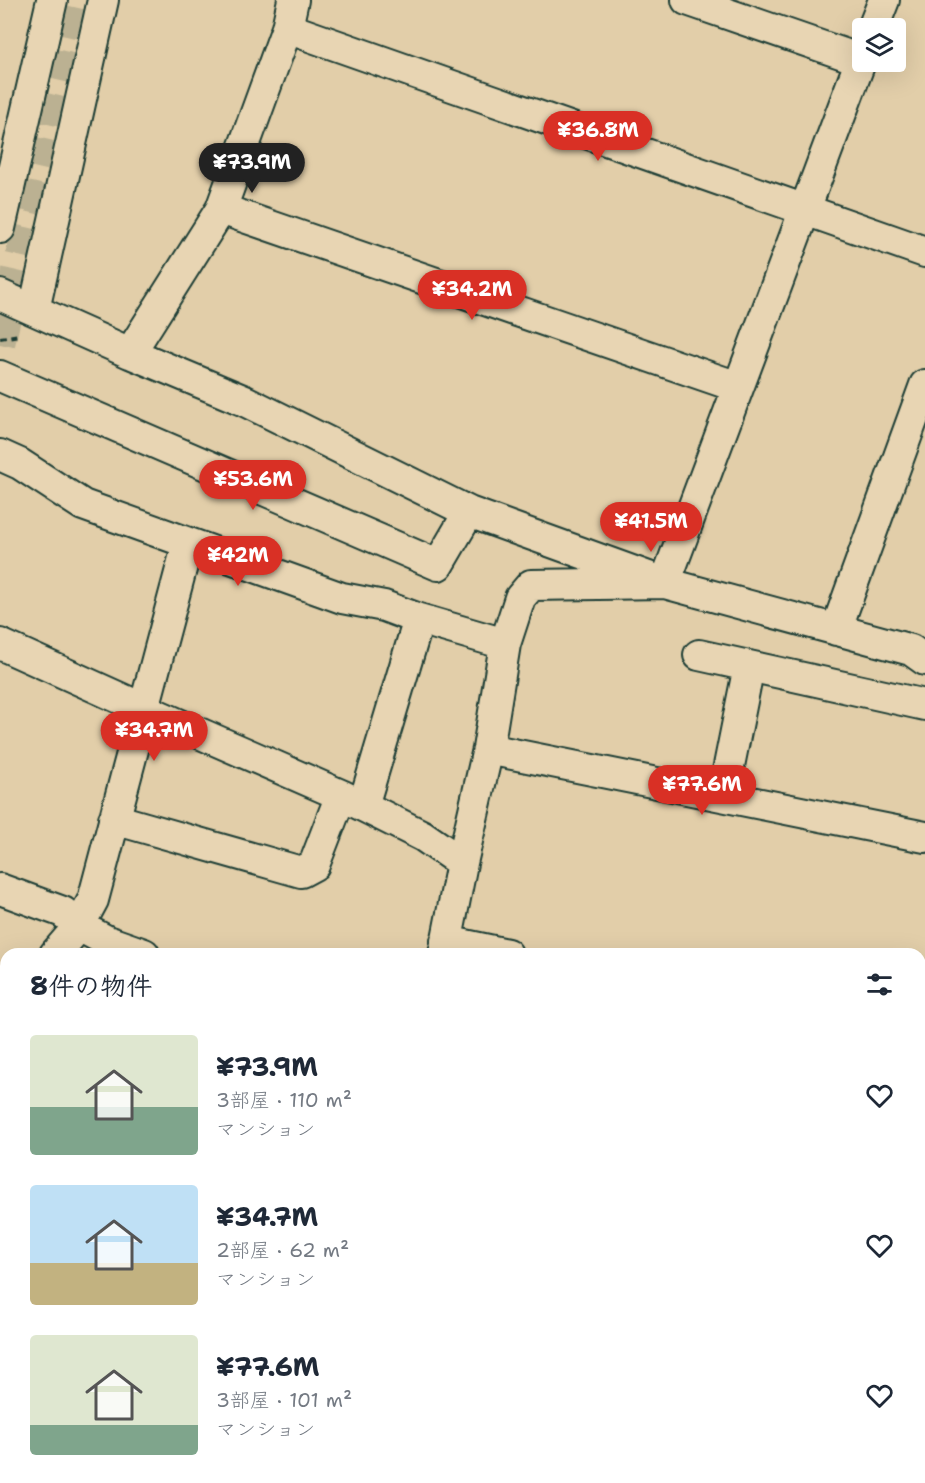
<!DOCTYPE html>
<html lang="ja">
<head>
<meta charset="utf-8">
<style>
  body { margin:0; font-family:"Shantell Sans","Klee One",sans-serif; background:#f2f2f3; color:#1f2937; height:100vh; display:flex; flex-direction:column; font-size:22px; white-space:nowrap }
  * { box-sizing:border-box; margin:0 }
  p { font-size:20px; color:#747a83 }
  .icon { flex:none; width:33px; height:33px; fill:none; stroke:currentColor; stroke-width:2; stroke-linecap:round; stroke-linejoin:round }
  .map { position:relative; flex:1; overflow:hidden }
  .drawer { position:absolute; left:0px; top:948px; width:926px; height:536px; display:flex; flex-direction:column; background:#fff; border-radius:18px 18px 0 0; box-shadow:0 6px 24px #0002 }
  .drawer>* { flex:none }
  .fabs { position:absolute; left:852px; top:18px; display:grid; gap:12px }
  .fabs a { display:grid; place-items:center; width:54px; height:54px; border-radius:6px; background:#fff; box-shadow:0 6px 24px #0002; font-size:30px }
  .price { position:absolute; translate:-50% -51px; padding:0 14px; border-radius:21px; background:#d93025; color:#fff; font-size:20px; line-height:39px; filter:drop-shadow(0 2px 3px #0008) }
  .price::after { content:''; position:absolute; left:50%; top:36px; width:18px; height:14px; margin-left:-9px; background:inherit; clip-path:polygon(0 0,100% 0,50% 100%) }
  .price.active { background:#222; color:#fff }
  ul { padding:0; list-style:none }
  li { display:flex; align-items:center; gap:18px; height:150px; padding:0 30px }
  li span { display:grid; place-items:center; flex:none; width:168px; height:120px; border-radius:6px; color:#555 }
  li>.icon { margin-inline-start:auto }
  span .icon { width:72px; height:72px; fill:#fffc; stroke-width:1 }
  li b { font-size:26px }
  h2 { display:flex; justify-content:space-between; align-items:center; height:72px; padding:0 30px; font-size:26px }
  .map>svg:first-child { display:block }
  .building { fill:#c2aa7d; stroke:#1f3d34; stroke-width:1.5 }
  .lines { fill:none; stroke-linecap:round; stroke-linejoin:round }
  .minor-tunnel { stroke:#bbb192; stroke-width:30; stroke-dasharray:30 15; stroke-linecap:butt }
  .minor-casing { stroke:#1f3d34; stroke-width:34 }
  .path { stroke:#1f3d34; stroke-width:4; stroke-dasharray:6 4.5; stroke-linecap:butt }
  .minor { stroke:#e8d5b3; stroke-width:30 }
</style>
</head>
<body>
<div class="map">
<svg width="925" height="1483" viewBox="0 0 925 1483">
  <rect width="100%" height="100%" fill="#e2cea9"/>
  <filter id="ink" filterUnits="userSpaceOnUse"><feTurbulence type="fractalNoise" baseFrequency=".0167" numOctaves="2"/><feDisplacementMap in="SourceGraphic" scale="12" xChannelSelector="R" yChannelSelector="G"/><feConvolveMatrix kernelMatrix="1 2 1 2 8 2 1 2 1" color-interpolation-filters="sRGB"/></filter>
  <g filter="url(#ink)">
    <path class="building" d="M0,1363h6v55h-6z"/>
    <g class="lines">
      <path class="minor-tunnel" d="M0,344l79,-344"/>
      <defs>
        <path id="minor" d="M687,0l174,60
          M287,28l638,224
          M873,28l11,-28
          M221,209l517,178
          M0,228l52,-228
          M0,295l130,58 115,48 224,111 196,71 246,67 14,10
          M34,310l69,-310
          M130,353l91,-144 66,-181 6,-28
          M0,376l438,189 31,-53
          M0,455l20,9 63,41 259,93 42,8 35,13 86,25
          M836,630l89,-245
          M0,644l144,65 197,86 82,41 39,27
          M699,655l226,50
          M488,749l437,88
          M723,796l26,-130
          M363,806l56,-187
          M114,819l187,53 13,-7 27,-70
          M0,889l63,23 16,14 28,15 37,13
          M446,941l61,13
          M55,954l24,-28 14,-26 95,-357
          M444,954l18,-91 26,-114 17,-105 15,-46 11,-13 134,-2 197,-526
          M920,1039l5,2
          M0,1092h6
          M920,1253l5,1
          M920,1329l5,-27
          M0,1343h6
          M920,1470l5,1
          M48,1478v5
          M338,1483l1,-5
          M888,1483l1,-5"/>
      </defs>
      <use href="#minor" class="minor-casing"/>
      <path class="path" d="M0,338l20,-3"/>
      <use href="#minor" class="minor"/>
    </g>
  </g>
</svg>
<div class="fabs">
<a><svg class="icon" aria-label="layers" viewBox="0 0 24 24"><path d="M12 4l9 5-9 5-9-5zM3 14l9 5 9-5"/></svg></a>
</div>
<b class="price" style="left:598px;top:162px">¥36.8M</b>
<b class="price active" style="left:252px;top:194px">¥73.9M</b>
<b class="price" style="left:472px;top:321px">¥34.2M</b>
<b class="price" style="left:253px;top:511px">¥53.6M</b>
<b class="price" style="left:651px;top:553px">¥41.5M</b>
<b class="price" style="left:238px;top:587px">¥42M</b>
<b class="price" style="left:154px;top:762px">¥34.7M</b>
<b class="price" style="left:702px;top:816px">¥77.6M</b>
<section class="drawer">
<h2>8件の物件<svg class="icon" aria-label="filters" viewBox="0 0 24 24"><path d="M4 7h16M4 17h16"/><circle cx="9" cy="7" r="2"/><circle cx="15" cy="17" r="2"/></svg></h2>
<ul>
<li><span style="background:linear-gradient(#dfe7d0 60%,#7fa58c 0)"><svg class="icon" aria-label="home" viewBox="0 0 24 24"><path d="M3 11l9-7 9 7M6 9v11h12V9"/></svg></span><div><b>¥73.9M</b><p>3部屋 · 110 m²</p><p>マンション</p></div><svg class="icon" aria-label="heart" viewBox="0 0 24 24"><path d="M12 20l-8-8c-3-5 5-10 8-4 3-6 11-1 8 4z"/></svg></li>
<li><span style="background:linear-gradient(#bfe0f5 65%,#c2b280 0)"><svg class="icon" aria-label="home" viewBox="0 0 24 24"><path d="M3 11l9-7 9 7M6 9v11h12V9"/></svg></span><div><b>¥34.7M</b><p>2部屋 · 62 m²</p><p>マンション</p></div><svg class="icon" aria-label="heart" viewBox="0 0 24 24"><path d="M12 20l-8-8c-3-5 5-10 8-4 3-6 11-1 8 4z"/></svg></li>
<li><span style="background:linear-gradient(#dfe7d0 75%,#7fa58c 0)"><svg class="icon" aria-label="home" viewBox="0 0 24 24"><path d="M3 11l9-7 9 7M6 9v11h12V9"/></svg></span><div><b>¥77.6M</b><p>3部屋 · 101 m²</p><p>マンション</p></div><svg class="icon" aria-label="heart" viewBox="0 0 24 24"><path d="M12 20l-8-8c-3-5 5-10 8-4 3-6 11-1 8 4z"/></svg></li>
</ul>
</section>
</div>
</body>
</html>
